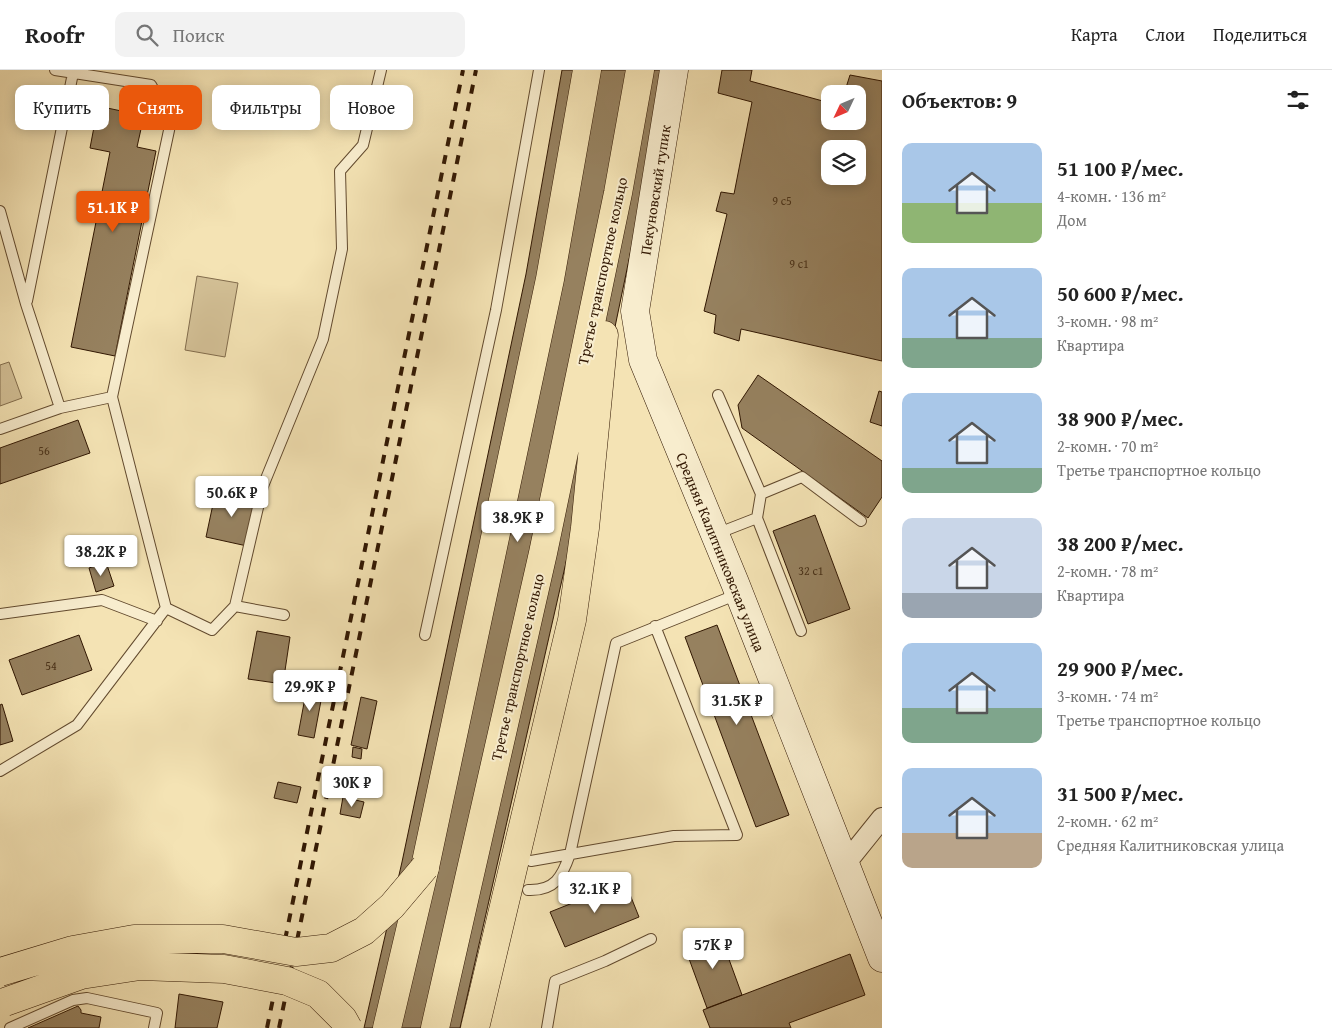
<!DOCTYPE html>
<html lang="ru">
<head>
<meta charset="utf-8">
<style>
  body { margin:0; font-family:"Gentium Book Plus",serif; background:#f2f2f2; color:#222; height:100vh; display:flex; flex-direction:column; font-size:19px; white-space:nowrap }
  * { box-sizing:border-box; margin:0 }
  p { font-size:16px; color:#767676 }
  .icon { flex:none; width:28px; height:28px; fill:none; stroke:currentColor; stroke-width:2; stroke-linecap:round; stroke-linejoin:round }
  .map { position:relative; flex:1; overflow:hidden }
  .sheet { display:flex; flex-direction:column; background:#fff; width:450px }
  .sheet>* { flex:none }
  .hud { position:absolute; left:15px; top:15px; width:475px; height:45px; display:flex; gap:10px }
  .needle { width:32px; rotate:226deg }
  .buttons { position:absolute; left:821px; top:15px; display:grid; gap:10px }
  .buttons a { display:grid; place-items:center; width:45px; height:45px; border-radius:10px; background:#fff; box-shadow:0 2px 12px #0003; font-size:25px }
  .price { position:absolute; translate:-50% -42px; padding:0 11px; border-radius:5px; background:#fff; color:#222; font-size:16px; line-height:32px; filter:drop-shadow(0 1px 2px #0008) }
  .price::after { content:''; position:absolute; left:50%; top:30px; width:15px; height:11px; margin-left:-8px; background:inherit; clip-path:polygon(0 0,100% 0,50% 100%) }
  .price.selected { background:#ea580c; color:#fff }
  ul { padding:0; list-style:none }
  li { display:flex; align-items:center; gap:15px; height:125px; padding:0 20px }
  li span { display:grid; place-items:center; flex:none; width:140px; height:100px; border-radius:10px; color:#555 }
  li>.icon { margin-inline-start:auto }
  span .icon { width:60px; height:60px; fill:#fffc; stroke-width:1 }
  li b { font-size:21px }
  h2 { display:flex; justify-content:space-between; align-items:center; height:60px; padding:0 20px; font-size:21px }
  .tag { padding:0 18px; border-radius:10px; background:#fff; box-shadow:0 2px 12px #0003; font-size:18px; line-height:45px }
  .tag.selected { background:#ea580c; color:#fff }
  header { display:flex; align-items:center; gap:30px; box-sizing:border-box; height:70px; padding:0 25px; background:#fff; border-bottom:1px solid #e0e0e0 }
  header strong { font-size:24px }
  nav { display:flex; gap:28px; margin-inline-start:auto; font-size:18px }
  .search { width:350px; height:45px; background:#f2f2f2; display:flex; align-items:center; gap:12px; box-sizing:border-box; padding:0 18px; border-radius:10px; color:#767676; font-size:19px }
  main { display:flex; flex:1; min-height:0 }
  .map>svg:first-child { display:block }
  .green { fill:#d3c096; stroke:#826c4c }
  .building { fill:#96815f; stroke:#311702; fill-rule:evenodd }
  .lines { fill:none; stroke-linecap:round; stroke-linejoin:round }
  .lane-casing { stroke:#624a2e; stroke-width:12 }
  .street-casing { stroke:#624a2e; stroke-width:22 }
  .secondary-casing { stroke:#311702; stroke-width:29 }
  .primary-casing { stroke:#311702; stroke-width:29 }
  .lane { stroke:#f8edce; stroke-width:10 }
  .street { stroke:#f8edce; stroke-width:20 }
  .secondary { stroke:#f8edce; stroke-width:28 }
  .primary { stroke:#f4e3b4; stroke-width:28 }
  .rail { stroke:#311702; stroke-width:4; stroke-dasharray:9 9; stroke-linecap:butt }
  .primary-bridge-casing { stroke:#311702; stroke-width:29; stroke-linecap:butt }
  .primary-bridge { stroke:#f4e3b4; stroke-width:28 }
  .labels { text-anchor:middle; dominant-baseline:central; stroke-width:4; stroke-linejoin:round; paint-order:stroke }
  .number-label { font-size:12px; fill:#4a3219 }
  .street-label { font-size:15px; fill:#311702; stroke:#f8edce }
</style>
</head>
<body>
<header>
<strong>Roofr</strong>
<div class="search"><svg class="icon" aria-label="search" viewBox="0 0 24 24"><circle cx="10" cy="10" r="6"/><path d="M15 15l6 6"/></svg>Поиск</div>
<nav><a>Карта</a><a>Слои</a><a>Поделиться</a></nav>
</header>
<main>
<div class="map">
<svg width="882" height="958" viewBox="0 0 882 958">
  <rect width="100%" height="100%" fill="#f4e3b4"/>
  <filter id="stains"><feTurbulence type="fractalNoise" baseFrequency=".004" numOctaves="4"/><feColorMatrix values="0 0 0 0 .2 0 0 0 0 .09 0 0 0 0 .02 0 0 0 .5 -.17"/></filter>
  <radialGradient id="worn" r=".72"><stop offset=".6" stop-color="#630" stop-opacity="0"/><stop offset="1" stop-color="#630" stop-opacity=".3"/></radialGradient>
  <path class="green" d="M197,206l41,7 -13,74 -40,-7z
    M9,292l13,36 -22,8v-41z"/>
  <path class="building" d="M562,0h102l-22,127 -75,361 -107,470h-96l38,-166 124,-588z
    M722,0h30l-2,11 80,22v18h28v-27h-14l6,-19 32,6v280l-141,-32 -2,12 -25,-8 2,-18 -12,-4 23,-97 -11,-3 5,-19 13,2 18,-92 -34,-9zM830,79h28v27h-28z
    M98,36l28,6 -3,13 18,4 -4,18 19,4 -41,205 -44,-9 39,-195 -20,-4z
    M758,305l124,86v36l-14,21 -126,-90 -4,-23z
    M879,321l3,1v34l-12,-4z
    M78,350l12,33 -90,31v-36z
    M216,420l41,9 -10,47 -41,-9z
    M815,445l35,94 -42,15 -35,-93z
    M106,492l8,24 -18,6 -7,-24z
    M717,555l72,190 -33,12 -71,-190z
    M257,561l33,6 -7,47 -35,-5z
    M79,565l13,35 -70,25 -13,-35z
    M307,617l16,3 -9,48 -16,-3z
    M361,627l16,4 -10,48 -16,-4z
    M2,634l11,37 -13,4v-40z
    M353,677l9,2 -1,10 -9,-2z
    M278,712l23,5 -4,16 -23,-5z
    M343,727l21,5 -4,16 -20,-4z
    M625,812l14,35 -74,30 -15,-35z
    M719,862l23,63 -35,13 -23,-63z
    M850,884l15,41 -76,28 2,5h-81l-7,-18z
    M179,924l44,8 -6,26h-42z
    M78,936l3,4v3l20,4 -2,11h-71z"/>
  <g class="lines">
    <defs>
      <path id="lane" d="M55,0l96,15 20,36 -59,276
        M0,141l26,93 34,104 52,-11 54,211 46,22 23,-24 28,-120 60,-147 19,-90 -2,-78 23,-26 18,-75
        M27,231l46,-228
        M718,325l43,99 -4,24
        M0,359l60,-21
        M761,424l41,-17 59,44
        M716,464l41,-16 44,113
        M235,536l49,9
        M0,544l102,-14 55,21
        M425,565l71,-325 43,-240
        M0,701l77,-46 89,-117
        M531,791l143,-25 63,-1 -82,-209
        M528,820c27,1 34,-13 42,-36l46,-211 122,-49
        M10,958l63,-28 14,-2 70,15 -3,15
        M547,958l8,-47 50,-20 46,-22"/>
      <path id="street" d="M845,794l37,-46"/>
      <path id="secondary" d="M674,0l-39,241 8,49 92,223 147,375"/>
      <path id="primary" d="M387,958l38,-161 125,-588 37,-209
        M435,958l108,-475 75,-360 22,-123
        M475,958l97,-408 13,-92 19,-193"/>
    </defs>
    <use href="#lane" class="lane-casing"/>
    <use href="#street" class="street-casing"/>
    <use href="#secondary" class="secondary-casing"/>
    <use href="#primary" class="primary-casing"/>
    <use href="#lane" class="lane"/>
    <use href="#street" class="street"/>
    <use href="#secondary" class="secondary"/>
    <use href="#primary" class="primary"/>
    <path class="rail" d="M267,958l196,-958
      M279,958l197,-958"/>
    <defs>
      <path id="primary-bridge" d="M0,902l73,-22 61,-11h89l73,13 35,-4 33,-17 28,-25 33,-39
        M5,932l76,-27 59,-9 84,3 63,12 31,13 25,25 5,9"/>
    </defs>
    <use href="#primary-bridge" class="primary-bridge-casing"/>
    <use href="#primary-bridge" class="primary-bridge"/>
  </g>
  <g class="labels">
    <g class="number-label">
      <text x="782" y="130">9 с5</text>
      <text x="799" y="193">9 с1</text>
      <text x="44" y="380">56</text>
      <text x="811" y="500">32 с1</text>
      <text x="51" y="595">54</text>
    </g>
    <g class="street-label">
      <text transform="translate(655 120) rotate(-81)">Пекуновский тупик</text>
      <text transform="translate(602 201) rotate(-78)">Третье транспортное кольцо</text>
      <text transform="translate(721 482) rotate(68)">Средняя Калитниковская улица</text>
      <text transform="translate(517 597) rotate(-77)">Третье транспортное кольцо</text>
    </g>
  </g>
  <rect width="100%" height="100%" filter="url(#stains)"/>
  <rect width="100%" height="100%" fill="url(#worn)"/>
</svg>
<div class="buttons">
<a><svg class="needle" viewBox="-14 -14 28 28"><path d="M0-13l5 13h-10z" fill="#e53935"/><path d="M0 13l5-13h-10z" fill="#767676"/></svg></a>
<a><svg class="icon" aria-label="layers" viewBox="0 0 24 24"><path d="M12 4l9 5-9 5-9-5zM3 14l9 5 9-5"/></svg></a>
</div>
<b class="price selected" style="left:113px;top:163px">51.1K ₽</b>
<b class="price" style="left:232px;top:448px">50.6K ₽</b>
<b class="price" style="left:518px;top:473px">38.9K ₽</b>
<b class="price" style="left:101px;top:507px">38.2K ₽</b>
<b class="price" style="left:310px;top:642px">29.9K ₽</b>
<b class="price" style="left:737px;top:656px">31.5K ₽</b>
<b class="price" style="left:352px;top:738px">30K ₽</b>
<b class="price" style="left:595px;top:844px">32.1K ₽</b>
<b class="price" style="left:713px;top:900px">57K ₽</b>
<div class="hud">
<a class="tag">Купить</a>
<a class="tag selected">Снять</a>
<a class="tag">Фильтры</a>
<a class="tag">Новое</a>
</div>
</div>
<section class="sheet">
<h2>Объектов: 9<svg class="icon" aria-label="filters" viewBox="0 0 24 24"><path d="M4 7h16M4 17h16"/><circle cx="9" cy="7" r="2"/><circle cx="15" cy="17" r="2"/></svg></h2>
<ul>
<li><span style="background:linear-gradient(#a9c7e8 60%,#8fb573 0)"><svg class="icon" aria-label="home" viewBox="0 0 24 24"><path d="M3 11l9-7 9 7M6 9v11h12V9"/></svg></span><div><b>51 100 ₽/мес.</b><p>4-комн. · 136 m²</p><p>Дом</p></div></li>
<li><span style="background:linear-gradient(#a9c7e8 70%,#7fa58c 0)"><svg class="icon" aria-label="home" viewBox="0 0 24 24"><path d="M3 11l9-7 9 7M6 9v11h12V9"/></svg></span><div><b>50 600 ₽/мес.</b><p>3-комн. · 98 m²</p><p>Квартира</p></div></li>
<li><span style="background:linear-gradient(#a9c7e8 75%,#7fa58c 0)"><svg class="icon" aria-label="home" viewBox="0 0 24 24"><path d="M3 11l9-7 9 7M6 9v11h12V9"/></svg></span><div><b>38 900 ₽/мес.</b><p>2-комн. · 70 m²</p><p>Третье транспортное кольцо</p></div></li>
<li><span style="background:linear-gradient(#c9d6e8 75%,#9aa5b1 0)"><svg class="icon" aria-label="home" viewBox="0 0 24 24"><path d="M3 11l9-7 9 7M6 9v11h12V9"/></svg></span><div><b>38 200 ₽/мес.</b><p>2-комн. · 78 m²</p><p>Квартира</p></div></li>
<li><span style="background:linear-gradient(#a9c7e8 65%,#7fa58c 0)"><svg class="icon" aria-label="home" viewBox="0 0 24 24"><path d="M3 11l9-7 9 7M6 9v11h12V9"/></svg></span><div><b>29 900 ₽/мес.</b><p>3-комн. · 74 m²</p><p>Третье транспортное кольцо</p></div></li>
<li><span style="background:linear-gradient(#a9c7e8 65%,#b9a48a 0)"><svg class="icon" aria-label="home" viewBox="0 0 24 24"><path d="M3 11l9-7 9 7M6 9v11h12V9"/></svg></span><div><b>31 500 ₽/мес.</b><p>2-комн. · 62 m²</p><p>Средняя Калитниковская улица</p></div></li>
</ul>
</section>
</main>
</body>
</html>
